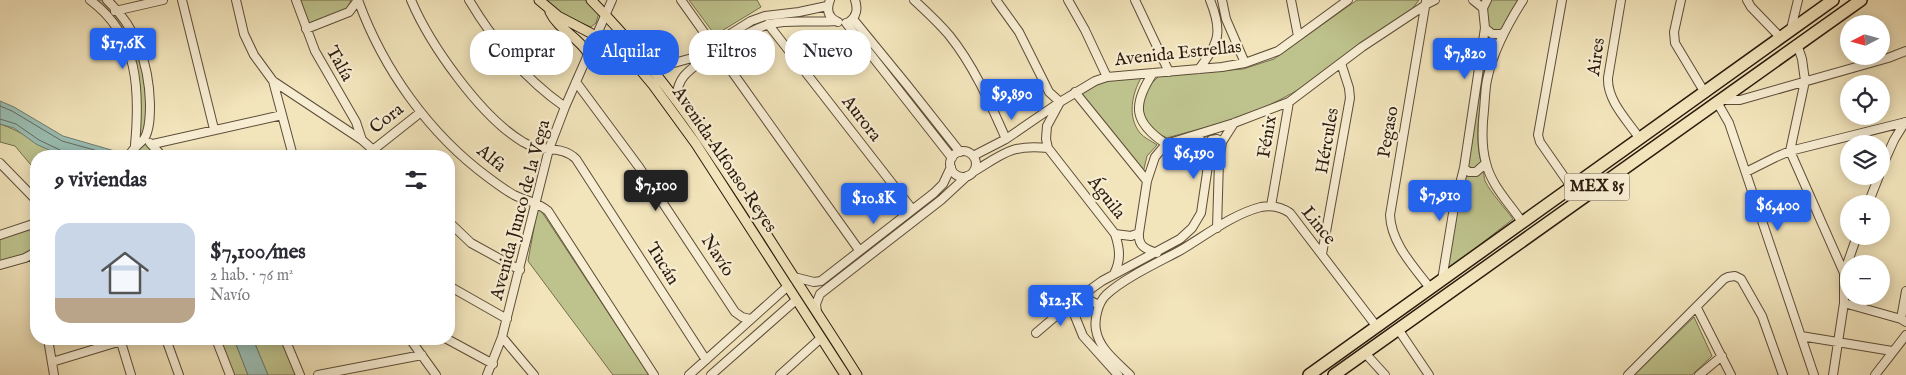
<!DOCTYPE html>
<html lang="es">
<head>
<meta charset="utf-8">
<style>
  body { margin:0; font-family:"IM FELL English",serif; background:#f2f2f3; color:#2b2b33; height:100vh; display:flex; flex-direction:column; font-size:19px; white-space:nowrap }
  * { box-sizing:border-box; margin:0 }
  p { font-size:16px; color:#7c7c81 }
  .icon { flex:none; width:28px; height:28px; fill:none; stroke:currentColor; stroke-width:2; stroke-linecap:round; stroke-linejoin:round }
  .map { position:relative; flex:1; overflow:hidden }
  .details { position:absolute; left:30px; top:150px; width:425px; height:195px; display:flex; flex-direction:column; background:#fff; border-radius:20px; box-shadow:0 2px 12px #0003 }
  .details>* { flex:none }
  .guide { position:absolute; left:470px; top:30px; width:475px; height:45px; display:flex; gap:10px }
  .needle { width:32px; rotate:264deg }
  .controls { position:absolute; left:1840px; top:15px; display:grid; gap:10px }
  .controls a { display:grid; place-items:center; width:50px; height:50px; border-radius:50%; background:#fff; box-shadow:0 2px 12px #0003; font-size:25px }
  .price { position:absolute; translate:-50% -42px; padding:0 11px; border-radius:5px; background:#2563eb; color:#fff; font-size:16px; line-height:32px; filter:drop-shadow(0 1px 2px #0008) }
  .price::after { content:''; position:absolute; left:50%; top:30px; width:15px; height:11px; margin-left:-8px; background:inherit; clip-path:polygon(0 0,100% 0,50% 100%) }
  .price.on { background:#222; color:#fff }
  ul { padding:0; list-style:none }
  li { display:flex; align-items:center; gap:15px; height:125px; padding:0 25px }
  li span { display:grid; place-items:center; flex:none; width:140px; height:100px; border-radius:15px; color:#555 }
  li>.icon { margin-inline-start:auto }
  span .icon { width:60px; height:60px; fill:#fffc; stroke-width:1 }
  li b { font-size:21px }
  h2 { display:flex; justify-content:space-between; align-items:center; height:60px; padding:0 25px; font-size:21px }
  .pill { padding:0 18px; border-radius:20px; background:#fff; box-shadow:0 2px 12px #0003; font-size:18px; line-height:45px }
  .pill.on { background:#2563eb; color:#fff }
  .map>svg:first-child { display:block }
  .green { fill:#bec38d; stroke:#746f4d }
  .water { fill:#9bbeb4; stroke:#6e7d71 }
  .lines { fill:none; stroke-linecap:round; stroke-linejoin:round }
  .shore { stroke:#636c60; stroke-width:1 }
  .minor-casing { stroke:#5d4d38; stroke-width:10 }
  .major-casing { stroke:#2b1b0d; stroke-width:11 }
  .highway-casing { stroke:#2b1b0d; stroke-width:14 }
  .minor { stroke:#f7edd3; stroke-width:8 }
  .major { stroke:#f2e4bb; stroke-width:9 }
  .highway { stroke:#f2e4bb; stroke-width:11 }
  .labels { text-anchor:middle; dominant-baseline:central; stroke-width:4.5; stroke-linejoin:round; paint-order:stroke }
  .shield { fill:#f7edd3; stroke:#685a48; stroke-width:1 }
  .shield-label { font-size:16px; font-weight:bold; fill:#2b1b0d }
  .street-label { font-size:18px; fill:#2b1b0d; stroke:#f7edd3 }
</style>
</head>
<body>
<div class="map">
<svg width="1906" height="375" viewBox="0 0 1906 375">
  <rect width="100%" height="100%" fill="#f2e4bb"/>
  <filter id="stains"><feTurbulence type="fractalNoise" baseFrequency=".004" numOctaves="4"/><feColorMatrix values="0 0 0 0 .2 0 0 0 0 .09 0 0 0 0 .02 0 0 0 .5 -.17"/></filter>
  <radialGradient id="worn" r=".72"><stop offset=".6" stop-color="#630" stop-opacity="0"/><stop offset="1" stop-color="#630" stop-opacity=".3"/></radialGradient>
  <path class="green" d="M90,0h17l23,27 20,67 -6,44 18,18h-31l12,-18 -7,-3 2,-41 -20,-64z
    M299,0h52l-4,10 -40,15z
    M544,0h43l12,13 -3,10 -5,4 -39,-17z
    M689,0h68l4,7 -46,28z
    M1357,0h62l-7,9c-51,39 -104,82 -164,105 -25,10 -54,16 -81,24l-14,-7 -11,-14 -1,-18 7,-12 12,-12 83,-6 31,-10z
    M1489,0h33l-17,27 -6,6 -13,-5v-22z
    M1488,37l4,2 8,-1c-14,44 -31,86 -17,132 1,3 1,8 2,11 6,12 20,27 28,38l-67,52 9,-63z
    M1141,78c-9,16 -14,39 -1,55 4,5 12,8 17,12l-10,11 -4,17 -63,-78 24,-14z
    M0,124c22,7 41,22 62,32h-26v15l-21,-25 -15,-4z
    M538,206l111,169h-36l-85,-114z
    M36,225v27l-36,12v-27z
    M1694,317l18,39 -20,19h-58z
    M217,339h17l14,36h-17z
    M253,339h32l15,36h-32z"/>
  <path class="water" d="M0,101l14,6 49,29 69,20h-70l-26,-12 -22,-16 -14,-4z
    M234,339h19l15,36h-20z"/>
  <g class="lines">
    <path class="shore" d="M0,106l12,5 50,30 54,15
      M0,119l16,5 23,16 21,10 2,6"/>
    <defs>
      <path id="minor" d="M90,0c49,36 50,91 45,145
        M107,0c30,28 42,64 43,104 0,10 0,26 -6,35 -6,7 -10,7 -15,17
        M182,0l32,129
        M236,0l8,34 10,21 19,26 89,59 18,16
        M296,0l19,51 41,71 6,18
        M358,0c25,69 71,134 131,178 8,6 16,12 25,17 12,6 24,7 34,16l106,164
        M411,0c19,45 70,117 112,142 17,11 38,2 53,17l130,201
        M469,0c25,42 56,79 96,107
        M681,0l178,250
        M830,0c-4,10 -2,18 8,22
        M914,0c12,11 24,22 35,35 25,31 41,68 57,104
        M1068,0l17,30 22,47
        M1135,0l34,72
        M1222,0l4,19 19,44
        M1291,0l7,36
        M1473,0l10,8
        M1562,0l-24,135 2,7 32,46
        M1621,0l-13,78c-1,23 20,43 32,61
        M1681,0l-7,32 1,11 30,50
        M1747,0l4,7 29,30
        M1426,1l-36,214c1,28 24,52 40,73
        M115,11l48,-11
        M853,19l54,66 53,67
        M849,22c8,-6 9,-13 6,-22
        M846,23l106,135
        M768,24l144,185
        M1485,28l7,6h10l3,-3
        M306,29l43,-17 9,-12
        M1791,29l7,-29
        M1797,44l5,15 3,22 -15,70 54,122
        M649,63h25l18,-5 59,-37 14,-5 34,-4 28,-6
        M1199,69c20,-26 24,-37 11,-69
        M1153,73c-21,32 -20,49 13,71
        M273,81l20,75
        M576,82l63,85 96,145 7,5 8,2
        M1075,92l72,89
        M676,97c1,-7 3,-15 8,-21 13,-15 67,-47 86,-52 21,-5 44,-1 65,-3
        M1720,100h20l148,-42 18,-7
        M1717,102l12,21 85,252
        M150,143l12,13
        M153,144l129,-29
        M1208,145l3,-5 6,-1 5,3
        M373,150l48,-38
        M950 164a13 13 0 1 1 26 0a13 13 0 1 1-26 0Z
        M973,156l33,-17 54,-37 -11,-10 -30,-60 -23,-32
        M0,163l36,37
        M1464,168l5,4h7l10,-9
        M1881,169l13,-29 11,-18
        M973,172c30,-18 38,-28 75,-24
        M1746,172l30,-15 14,-6 116,-29
        M1868,204l11,-28
        M1271,206l18,-104
        M449,222l22,21 49,27
        M1522,222c-12,-18 -31,-37 -36,-59 -5,-17 -4,-35 -2,-53 1,-10 1,-20 3,-30 6,-29 20,-55 36,-80
        M1217,228l2,-67 3,-19 12,-19
        M1115,234l16,2 8,-3
        M0,235l36,-12
        M1157,253c-12,-4 -19,-7 -18,-20l8,-52 8,-24 11,-13 68,-21 55,-21 73,-55 65,-43 8,-4
        M33,254l3,13
        M1322,254l28,-156 -1,-10 -8,-25
        M0,265l25,-7 11,-6
        M1114,274c7,-14 6,-25 1,-40l-67,-86 -2,-9 1,-13 13,-24 35,-21 12,-4 115,-10 23,-4 33,-12 70,-51
        M794,277l20,5 7,-1 113,-88 9,-9 8,-17
        M1442,280l12,-73 10,-39 21,-140 -2,-20 4,-8
        M449,286l58,33
        M1081,296l18,9
        M1844,303l57,16 5,3
        M1070,304l13,32 35,39
        M1697,308l34,67
        M817,312l-1,-8 4,-10 121,-94 26,-24
        M1901,319l5,-28
        M1398,329l31,46
        M1036,333l34,-29 32,-23 78,-42 12,-11 9,-15 8,-54v-10l-4,-6 -12,-7
        M1801,336l91,15
        M502,337l32,38
        M48,339l6,36
        M120,339l11,36
        M166,339l13,36
        M216,339l14,36
        M285,339l15,36
        M410,339l26,36
        M447,339l46,25
        M286,341l11,-2
        M1365,353l20,22
        M52,362l76,-23
        M318,375l104,-20
        M487,375l15,-38 47,-188 16,-42 47,-107
        M689,375l99,-89
        M711,375l85,-75
        M780,375l41,-37
        M1130,375c-13,-13 -31,-26 -34,-45 -2,-11 2,-27 10,-35 18,-17 53,-33 75,-45 25,-15 52,-36 80,-43 11,-2 20,0 29,6l87,114
        M1628,375l96,-96 4,-2 7,-1 6,3 21,37 21,59
        M1699,375l23,-19
        M1833,375l11,-72v-30l13,-37
        M1875,375l31,-40"/>
      <path id="major" d="M539,0l19,16 61,32 8,6 26,31 43,59 149,231
        M591,0c76,77 132,166 190,257 25,39 51,78 76,118
        M550,12c8,17 28,25 38,41"/>
      <path id="highway" d="M1309,375l524,-375
        M1334,375l527,-375"/>
    </defs>
    <use href="#minor" class="minor-casing"/>
    <use href="#major" class="major-casing"/>
    <use href="#highway" class="highway-casing"/>
    <use href="#minor" class="minor"/>
    <use href="#major" class="major"/>
    <use href="#highway" class="highway"/>
  </g>
  <g class="labels">
    <rect class="shield" x="1564.5" y="173.5" width="65" height="27" rx="4"/>
    <g class="shield-label">
      <text x="1597" y="187">MEX 85</text>
    </g>
    <g class="street-label">
      <text transform="translate(1178 54) rotate(-6)">Avenida Estrellas</text>
      <text transform="translate(1597 57) rotate(-82)">Aires</text>
      <text transform="translate(339 64) rotate(61)">Talía</text>
      <text transform="translate(387 119) rotate(-38)">Cora</text>
      <text transform="translate(861 119) rotate(52)">Aurora</text>
      <text transform="translate(1389 132) rotate(-80)">Pegaso</text>
      <text transform="translate(1268 137) rotate(-80)">Fénix</text>
      <text transform="translate(1328 141) rotate(-80)">Hércules</text>
      <text transform="translate(491 159) rotate(40)">Alfa</text>
      <text transform="translate(724 160) rotate(56)">Avenida Alfonso Reyes</text>
      <text transform="translate(1106 198) rotate(52)">Águila</text>
      <text transform="translate(521 210) rotate(-75)">Avenida Junco de la Vega</text>
      <text transform="translate(1318 226) rotate(51)">Lince</text>
      <text transform="translate(717 256) rotate(57)">Navío</text>
      <text transform="translate(662 264) rotate(58)">Tucán</text>
    </g>
  </g>
  <rect width="100%" height="100%" filter="url(#stains)"/>
  <rect width="100%" height="100%" fill="url(#worn)"/>
</svg>
<div class="controls">
<a><svg class="needle" viewBox="-14 -14 28 28"><path d="M0-13l5 13h-10z" fill="#e53935"/><path d="M0 13l5-13h-10z" fill="#7c7c81"/></svg></a>
<a><svg class="icon" aria-label="locate" viewBox="0 0 24 24"><circle cx="12" cy="12" r="6"/><path d="M12 2v4M12 18v4M2 12h4M18 12h4"/></svg></a>
<a><svg class="icon" aria-label="layers" viewBox="0 0 24 24"><path d="M12 4l9 5-9 5-9-5zM3 14l9 5 9-5"/></svg></a>
<a>+</a>
<a>−</a>
</div>
<b class="price" style="left:123px;top:70px">$17.6K</b>
<b class="price" style="left:1465px;top:80px">$7,820</b>
<b class="price" style="left:1012px;top:121px">$9,890</b>
<b class="price" style="left:1194px;top:180px">$6,190</b>
<b class="price on" style="left:656px;top:212px">$7,100</b>
<b class="price" style="left:1440px;top:222px">$7,910</b>
<b class="price" style="left:874px;top:225px">$10.8K</b>
<b class="price" style="left:1778px;top:232px">$6,400</b>
<b class="price" style="left:1061px;top:327px">$12.3K</b>
<div class="guide">
<a class="pill">Comprar</a>
<a class="pill on">Alquilar</a>
<a class="pill">Filtros</a>
<a class="pill">Nuevo</a>
</div>
<section class="details">
<h2>9 viviendas<svg class="icon" aria-label="filters" viewBox="0 0 24 24"><path d="M4 7h16M4 17h16"/><circle cx="9" cy="7" r="2"/><circle cx="15" cy="17" r="2"/></svg></h2>
<ul>
<li><span style="background:linear-gradient(#c9d6e8 75%,#b9a48a 0)"><svg class="icon" aria-label="home" viewBox="0 0 24 24"><path d="M3 11l9-7 9 7M6 9v11h12V9"/></svg></span><div><b>$7,100/mes</b><p>2 hab. · 76 m²</p><p>Navío</p></div></li>
</ul>
</section>
</div>
</body>
</html>
